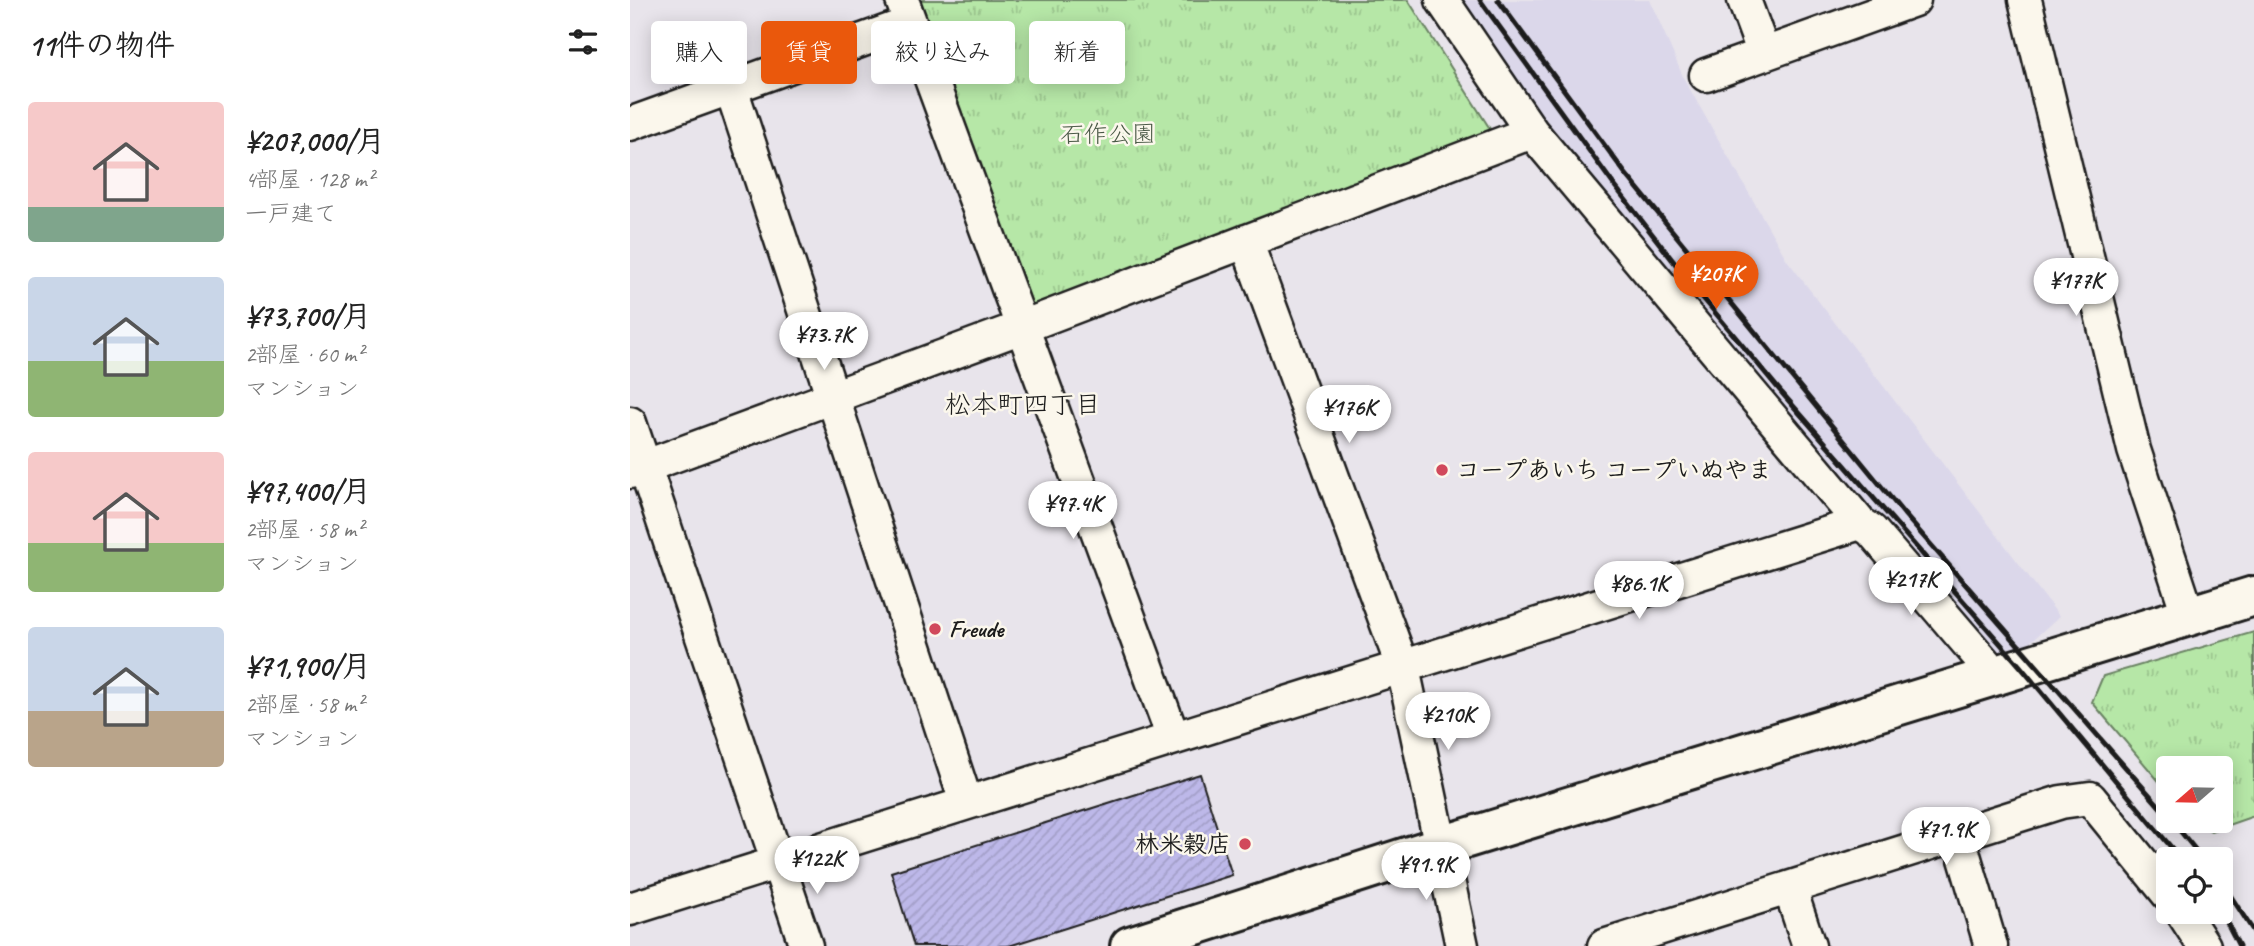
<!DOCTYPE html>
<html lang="ja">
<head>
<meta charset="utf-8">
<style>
  body { margin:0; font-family:Caveat,"Klee One",sans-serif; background:#f2f2f2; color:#222; height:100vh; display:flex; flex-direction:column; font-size:26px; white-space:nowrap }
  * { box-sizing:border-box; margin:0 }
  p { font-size:23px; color:#767676 }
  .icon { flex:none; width:38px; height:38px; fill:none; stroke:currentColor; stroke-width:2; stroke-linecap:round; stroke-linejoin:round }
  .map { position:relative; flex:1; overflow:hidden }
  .side { display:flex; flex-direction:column; background:#fff; width:630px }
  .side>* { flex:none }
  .guide { position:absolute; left:21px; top:21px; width:665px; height:63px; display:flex; gap:14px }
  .needle { width:46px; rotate:250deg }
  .controls { position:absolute; left:1526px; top:756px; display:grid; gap:14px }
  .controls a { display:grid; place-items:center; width:77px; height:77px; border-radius:7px; background:#fff; box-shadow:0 4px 18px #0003; font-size:35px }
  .price { position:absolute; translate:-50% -60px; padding:0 16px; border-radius:24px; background:#fff; color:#222; font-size:23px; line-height:46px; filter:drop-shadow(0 2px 4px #0008) }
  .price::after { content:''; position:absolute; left:50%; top:42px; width:21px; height:16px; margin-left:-10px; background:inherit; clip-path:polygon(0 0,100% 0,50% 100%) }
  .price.selected { background:#ea580c; color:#fff }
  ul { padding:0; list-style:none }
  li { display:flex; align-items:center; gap:21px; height:175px; padding:0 28px }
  li span { display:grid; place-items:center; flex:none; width:196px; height:140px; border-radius:7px; color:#555 }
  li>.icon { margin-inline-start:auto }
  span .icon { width:84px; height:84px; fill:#fffc; stroke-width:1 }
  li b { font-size:30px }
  h2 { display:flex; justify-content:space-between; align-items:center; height:84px; padding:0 28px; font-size:30px }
  .tag { padding:0 24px; border-radius:7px; background:#fff; box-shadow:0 4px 18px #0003; font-size:24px; line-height:63px }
  .tag.selected { background:#ea580c; color:#fff }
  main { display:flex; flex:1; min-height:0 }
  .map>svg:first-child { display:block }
  .built { fill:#dbd7ea }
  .park { fill:url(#park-tufts); stroke:#698262; stroke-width:2 }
  .building { fill:url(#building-hatch); stroke:#1c1c1c; stroke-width:2 }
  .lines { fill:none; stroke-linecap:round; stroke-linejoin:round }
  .minor-casing { stroke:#1c1c1c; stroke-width:37 }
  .tertiary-casing { stroke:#1c1c1c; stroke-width:44 }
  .minor { stroke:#fbf7ec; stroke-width:32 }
  .tertiary { stroke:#fbf7ec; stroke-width:38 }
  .rail { stroke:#1c1c1c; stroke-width:5 }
  .poi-dot { fill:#d1495b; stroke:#fbf7ec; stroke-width:2.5 }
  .labels { text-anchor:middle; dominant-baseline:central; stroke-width:5; stroke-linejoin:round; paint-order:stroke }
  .park-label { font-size:24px; fill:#4a5946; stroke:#fbf7ec }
  .poi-label { font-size:24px; font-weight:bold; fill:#1c1c1c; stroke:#fbf7ec; text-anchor:start }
  .neighbourhood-label { font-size:26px; fill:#1c1c1c; stroke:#fbf7ec }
</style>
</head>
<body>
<main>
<section class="side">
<h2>11件の物件<svg class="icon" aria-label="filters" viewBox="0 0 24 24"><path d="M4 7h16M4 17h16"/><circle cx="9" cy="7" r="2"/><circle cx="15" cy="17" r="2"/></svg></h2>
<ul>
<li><span style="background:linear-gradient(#f6c9c9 75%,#7fa58c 0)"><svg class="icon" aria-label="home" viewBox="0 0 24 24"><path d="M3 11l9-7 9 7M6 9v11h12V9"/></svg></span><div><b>¥207,000/月</b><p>4部屋 · 128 m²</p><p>一戸建て</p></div></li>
<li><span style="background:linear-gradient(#c9d6e8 60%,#8fb573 0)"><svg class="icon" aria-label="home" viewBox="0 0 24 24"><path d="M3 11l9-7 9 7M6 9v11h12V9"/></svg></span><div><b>¥73,700/月</b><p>2部屋 · 60 m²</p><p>マンション</p></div></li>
<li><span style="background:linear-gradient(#f6c9c9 65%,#8fb573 0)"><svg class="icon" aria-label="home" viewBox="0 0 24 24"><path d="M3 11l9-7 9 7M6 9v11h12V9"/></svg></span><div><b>¥97,400/月</b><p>2部屋 · 58 m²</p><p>マンション</p></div></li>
<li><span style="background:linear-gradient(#c9d6e8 60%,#b9a48a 0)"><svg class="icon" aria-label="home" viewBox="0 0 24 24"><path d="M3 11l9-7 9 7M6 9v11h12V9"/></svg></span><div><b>¥71,900/月</b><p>2部屋 · 58 m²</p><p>マンション</p></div></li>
</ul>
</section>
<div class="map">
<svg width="1624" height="946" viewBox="0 0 1624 946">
  <defs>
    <pattern id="park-tufts" width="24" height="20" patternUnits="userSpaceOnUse" patternTransform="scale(1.75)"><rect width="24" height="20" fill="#b6e7a7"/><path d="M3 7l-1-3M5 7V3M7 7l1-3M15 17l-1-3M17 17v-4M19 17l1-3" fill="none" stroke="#9cc68f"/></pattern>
    <pattern id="building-hatch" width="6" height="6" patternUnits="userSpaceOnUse" patternTransform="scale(1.75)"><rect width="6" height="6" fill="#bdb8e9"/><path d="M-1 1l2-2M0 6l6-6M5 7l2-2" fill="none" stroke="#a29ec7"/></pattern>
  </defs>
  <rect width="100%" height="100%" fill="#e8e4eb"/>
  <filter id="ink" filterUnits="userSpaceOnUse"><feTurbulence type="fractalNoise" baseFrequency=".0143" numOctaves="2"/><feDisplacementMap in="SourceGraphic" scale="14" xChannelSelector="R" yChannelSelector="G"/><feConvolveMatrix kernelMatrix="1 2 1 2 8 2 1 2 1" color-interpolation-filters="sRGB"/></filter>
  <g filter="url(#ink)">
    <path class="built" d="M812,0h208l34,79 103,181 272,356 -24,22 -35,25 -468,-531z"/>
    <path class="park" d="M286,0h492l84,132 -463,175z
      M1624,632v184l-43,15 -18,-10h28v-53h-53v24l-76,-90 11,-26z"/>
    <path class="building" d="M570,774l32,101 -223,71h-95l-23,-74z"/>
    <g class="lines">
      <defs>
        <path id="minor" d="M272,0l271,737
          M812,0l90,132 328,391 11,7 124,145
          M1114,0l20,54
          M1395,0l109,450 55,167
          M1076,75l208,-75
          M101,88l235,714
          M0,124l280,-101
          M616,241l157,427 59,278
          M0,423l176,523
          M0,472l392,-145 510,-195
          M1328,835l33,111
          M1160,889l19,57
          M0,909l1230,-386
          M1552,912l22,34
          M974,946l457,-144 29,-4 78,96"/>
        <path id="tertiary" d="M500,946l311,-100 813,-250"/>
      </defs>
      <use href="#minor" class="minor-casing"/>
      <use href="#tertiary" class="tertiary-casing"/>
      <use href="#minor" class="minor"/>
      <use href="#tertiary" class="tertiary"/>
      <path class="rail" d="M850,0l134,185 74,95 94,113 238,273 161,193
        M868,0l127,173 279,341 264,302
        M1542,821l31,38
        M1591,881l33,51
        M1591,911l18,35"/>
    </g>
  </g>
  <g class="poi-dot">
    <circle cx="812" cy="470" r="7"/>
    <circle cx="305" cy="629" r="7"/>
    <circle cx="615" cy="844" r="7"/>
  </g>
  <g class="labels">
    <g class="park-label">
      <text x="478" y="134">石作公園</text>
    </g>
    <g class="poi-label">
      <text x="826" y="470">コープあいち コープいぬやま</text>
      <text x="319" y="629">Freude</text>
      <text x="601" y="844" text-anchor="end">林米穀店</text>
    </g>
    <g class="neighbourhood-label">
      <text x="393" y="404">松本町四丁目</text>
    </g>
  </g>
</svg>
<div class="controls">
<a><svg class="needle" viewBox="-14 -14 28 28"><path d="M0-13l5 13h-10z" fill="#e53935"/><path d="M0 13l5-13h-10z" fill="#767676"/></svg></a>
<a><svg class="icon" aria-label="locate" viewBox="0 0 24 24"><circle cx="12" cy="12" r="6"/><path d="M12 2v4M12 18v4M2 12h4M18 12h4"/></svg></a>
</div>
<b class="price selected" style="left:1086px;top:311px">¥207K</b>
<b class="price" style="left:1446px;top:318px">¥177K</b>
<b class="price" style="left:194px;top:372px">¥73.7K</b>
<b class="price" style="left:719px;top:445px">¥176K</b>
<b class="price" style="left:443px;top:541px">¥97.4K</b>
<b class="price" style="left:1281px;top:617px">¥217K</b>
<b class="price" style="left:1009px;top:621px">¥86.1K</b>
<b class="price" style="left:818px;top:752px">¥210K</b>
<b class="price" style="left:1316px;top:867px">¥71.9K</b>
<b class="price" style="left:187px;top:896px">¥122K</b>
<b class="price" style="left:796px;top:902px">¥91.9K</b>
<div class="guide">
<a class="tag">購入</a>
<a class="tag selected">賃貸</a>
<a class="tag">絞り込み</a>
<a class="tag">新着</a>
</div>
</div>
</main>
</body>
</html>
